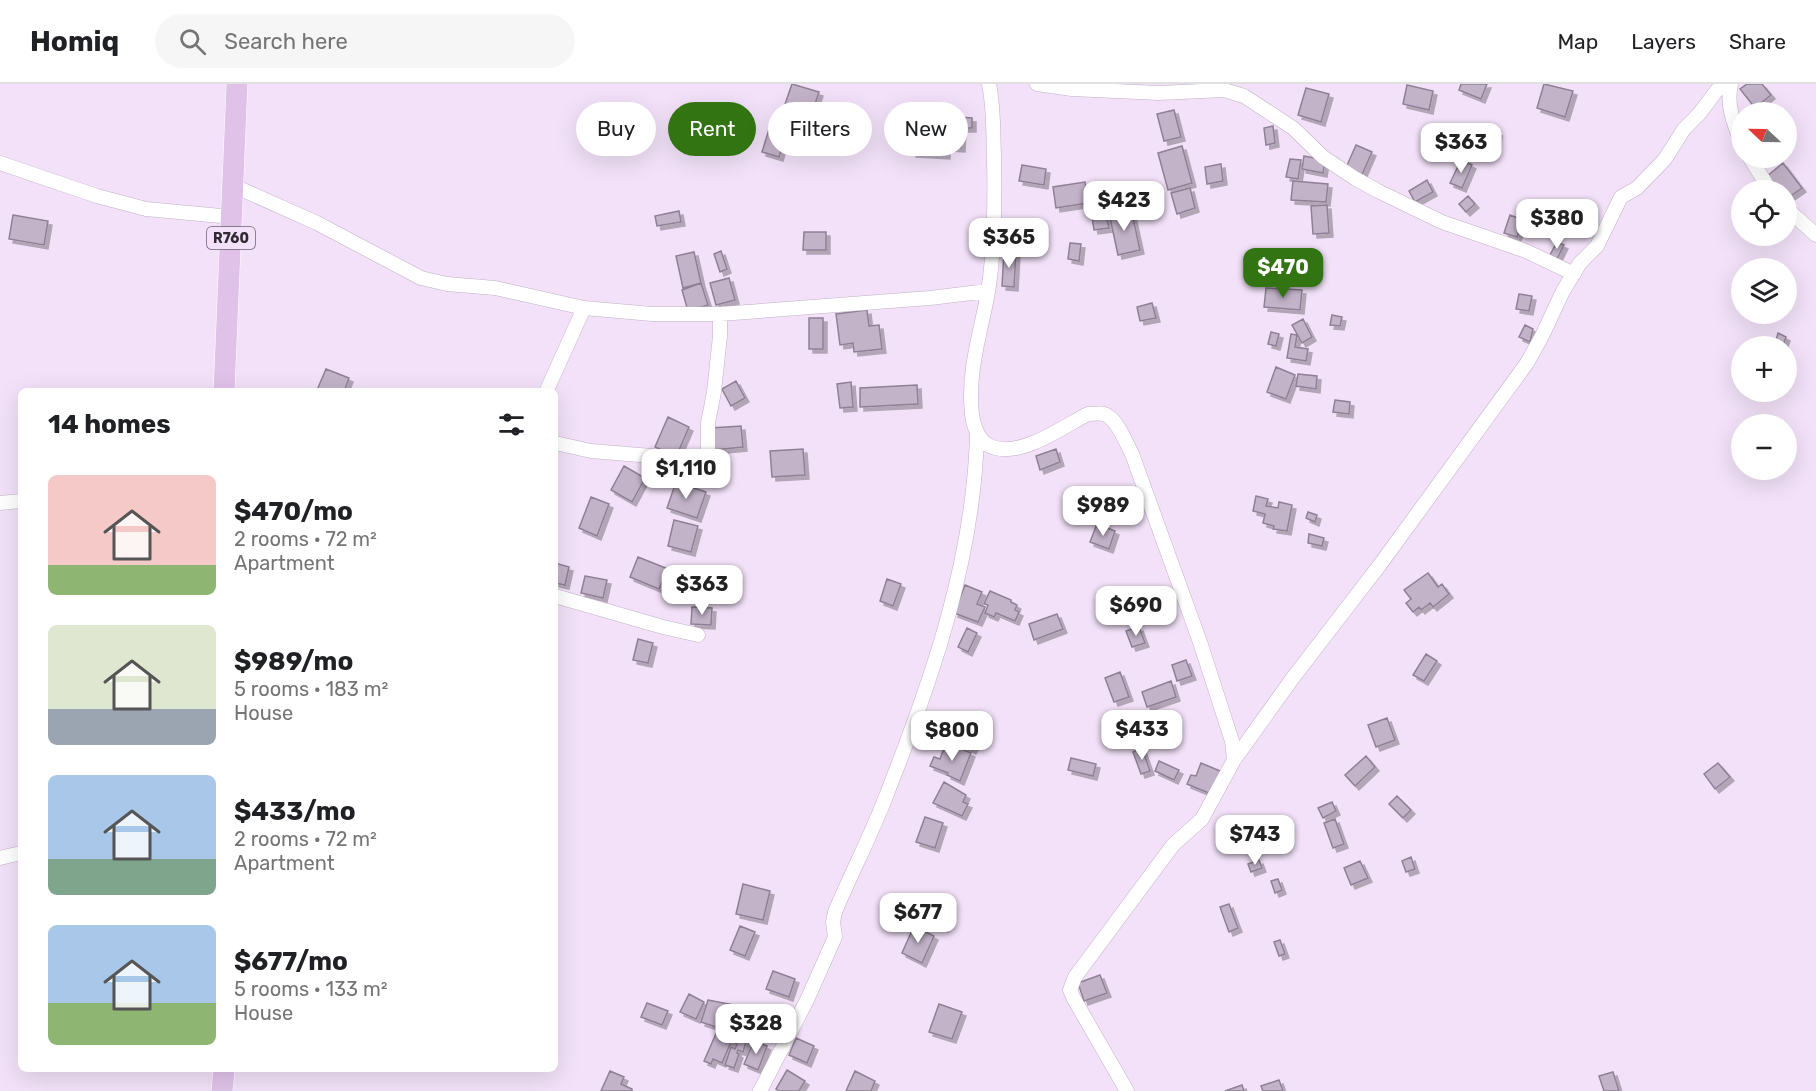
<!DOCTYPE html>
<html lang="en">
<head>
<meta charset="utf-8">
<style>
  body { margin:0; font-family:Rubik,sans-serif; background:#f6f6f6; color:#202124; height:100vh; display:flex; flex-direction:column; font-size:22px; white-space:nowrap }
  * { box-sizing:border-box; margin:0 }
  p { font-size:20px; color:#757577 }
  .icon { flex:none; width:33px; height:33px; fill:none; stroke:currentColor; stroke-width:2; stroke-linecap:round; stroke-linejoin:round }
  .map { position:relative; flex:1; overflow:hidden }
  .panel { position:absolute; left:18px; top:304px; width:540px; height:684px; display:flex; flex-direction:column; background:#fff; border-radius:9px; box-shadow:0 6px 24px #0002 }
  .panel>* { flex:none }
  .banner { position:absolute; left:576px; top:18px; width:570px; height:54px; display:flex; gap:12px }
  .needle { width:39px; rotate:292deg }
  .tools { position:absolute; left:1731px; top:18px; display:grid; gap:12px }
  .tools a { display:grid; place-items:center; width:66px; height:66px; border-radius:50%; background:#fff; box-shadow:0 6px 24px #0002; font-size:30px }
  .price { position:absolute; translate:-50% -51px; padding:0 14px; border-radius:12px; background:#fff; color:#222; font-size:20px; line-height:39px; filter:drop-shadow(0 2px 3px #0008) }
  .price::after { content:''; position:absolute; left:50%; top:36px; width:18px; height:14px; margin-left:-9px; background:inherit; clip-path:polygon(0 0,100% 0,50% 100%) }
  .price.active { background:#337412; color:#fff }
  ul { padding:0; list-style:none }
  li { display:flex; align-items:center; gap:18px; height:150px; padding:0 30px }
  li span { display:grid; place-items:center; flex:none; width:168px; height:120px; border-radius:9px; color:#555 }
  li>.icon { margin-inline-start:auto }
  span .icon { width:72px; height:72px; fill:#fffc; stroke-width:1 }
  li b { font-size:26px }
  h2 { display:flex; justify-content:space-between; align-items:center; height:72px; padding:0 30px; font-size:26px }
  .chip { padding:0 21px; border-radius:27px; background:#fff; box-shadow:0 6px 24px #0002; font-size:21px; line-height:54px }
  .chip.active { background:#337412; color:#fff }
  header { display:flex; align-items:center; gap:36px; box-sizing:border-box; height:84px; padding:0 30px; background:#fff; border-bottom:2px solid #e0e0e0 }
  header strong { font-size:28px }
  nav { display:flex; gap:33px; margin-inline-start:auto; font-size:21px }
  .search { width:420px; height:54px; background:#f6f6f6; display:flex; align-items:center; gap:15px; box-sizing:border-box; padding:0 21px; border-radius:33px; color:#757577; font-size:22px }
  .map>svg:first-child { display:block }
  .building { fill:#c3b3c9; stroke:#908095; stroke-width:1.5; filter:url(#shadow) }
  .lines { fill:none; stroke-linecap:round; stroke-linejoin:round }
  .street-casing { stroke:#c0b0c5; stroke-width:15 }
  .primary-casing { stroke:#fff; stroke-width:22 }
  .street { stroke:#fff; stroke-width:14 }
  .primary { stroke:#e0c2e9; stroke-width:21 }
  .labels { text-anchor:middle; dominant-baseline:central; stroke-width:4.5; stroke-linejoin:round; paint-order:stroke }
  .shield { fill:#f2e1f8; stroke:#6a616d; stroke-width:1.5 }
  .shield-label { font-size:14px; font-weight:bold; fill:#302a32 }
</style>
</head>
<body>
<header>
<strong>Homiq</strong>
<div class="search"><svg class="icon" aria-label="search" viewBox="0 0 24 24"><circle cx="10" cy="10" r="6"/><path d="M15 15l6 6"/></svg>Search here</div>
<nav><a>Map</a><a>Layers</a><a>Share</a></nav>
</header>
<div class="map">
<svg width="1816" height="1007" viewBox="0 0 1816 1007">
  <defs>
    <filter id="shadow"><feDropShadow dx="4" dy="4" stdDeviation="0" flood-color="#0004"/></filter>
  </defs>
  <rect width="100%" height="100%" fill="#f2e1f8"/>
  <path class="building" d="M792,0l27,8 -8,24 -27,-9z
    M1461,0h26l-6,15 -22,-9z
    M1544,0l29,7 -8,26 -28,-9z
    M1747,0h15l9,11 -16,13 -15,-19z
    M1407,1l26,6 -4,19 -26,-6z
    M1306,4l23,6 -8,28 -23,-7z
    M1174,26l7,27 -17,4 -7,-27z
    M914,30l58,4v10h-10l-1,20 -15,-1v8l-34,-2z
    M770,42l17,4 -8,27 -17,-5z
    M1273,42l2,17 -9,2 -2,-17z
    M1440,43l11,3 -5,20 -11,-3z
    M1474,45l24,3 -2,18 -25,-4z
    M1356,61l16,7 -11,25 -16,-7z
    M1182,62l10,37 -24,7 -10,-37z
    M1304,72l21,4 -2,13 -21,-4z
    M1290,75l11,1 -3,19 -12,-2z
    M1461,76l11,5 -10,23 -12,-5z
    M1783,79l19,25 -16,11v-9h-8l-11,-14z
    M1221,80l2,17 -16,3 -2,-17z
    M1022,81l24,4 -2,16 -25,-4z
    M1427,96l6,12 -18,10 -6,-11z
    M1293,97l35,3 -2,18 -35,-2z
    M1085,98l3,21 -32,5 -3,-21z
    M1190,104l5,20 -18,6 -6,-21z
    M1468,112l7,8 -9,8 -7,-8z
    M1560,119l11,5 -4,10 -11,-5z
    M1327,121l2,28 -16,1 -2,-28z
    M1131,125l9,41 -22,5 -9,-42z
    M679,127l2,11 -24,4 -2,-10z
    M13,131l35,6 -4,24 -35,-6z
    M1106,131l3,13 -15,2 -2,-13z
    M1510,131l13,5 -6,17 -13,-4z
    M804,148h22v18h-23z
    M1557,158l7,3 -7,14 -7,-4z
    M1070,159l11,1 -2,17 -11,-2z
    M721,167l6,18 -7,3 -6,-18z
    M1004,167l12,1 -2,35 -12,-1z
    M694,168l7,31 -18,5 -7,-32z
    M729,194l6,22 -19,5 -6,-22z
    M701,199l7,22 -20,6 -6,-21z
    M1266,204l36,2 -2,20 -36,-3z
    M1519,210l13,2 -3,15 -13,-2z
    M1152,219l4,15 -16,3 -3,-14z
    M867,226l2,16 10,-1 3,24 -28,3 -1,-9 -13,2 -4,-31z
    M1332,231l10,2 -2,9 -10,-1z
    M809,234h14v31h-14z
    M1303,235l9,18 -10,6 -10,-18z
    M1525,241l8,4 -3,13 -11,-5z
    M1271,248l8,2 -3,12 -8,-2z
    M1778,249l8,4 -2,6 -8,-3z
    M1291,250l6,1 -2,12 13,2 -2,12 -19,-3z
    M1276,283l19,8 -9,24 -19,-7z
    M326,285l23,9 -5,14 -27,-2z
    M1298,290l19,2 -1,13 -20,-3z
    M736,297l9,17 -14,8 -9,-17z
    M851,298l2,25 -13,1 -3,-24z
    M917,301l1,19 -58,3v-19z
    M1335,316l15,2 -1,12 -16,-2z
    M668,333l21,10 -13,30 -21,-10z
    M741,342l2,21 -30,3 -2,-22z
    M803,365l2,26 -33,2 -2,-26z
    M1056,365l4,13 -20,8 -4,-14z
    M624,382l21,12 -13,24 -21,-12z
    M676,398l30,10 -9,26 -30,-10z
    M1256,412l12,3 -2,7 12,2 1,-6 13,3 -5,26 -14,-2 1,-3 -11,-3 2,-9 -12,-3z
    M591,413l18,7 -12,32 -18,-8z
    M1308,428l9,3 -2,7 -9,-4z
    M674,436l24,6 -7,26 -23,-6z
    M1097,440l18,7 -6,18 -19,-7z
    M1309,450l15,4 -2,8 -14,-3z
    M638,473l30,12 -9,20 -29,-12z
    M555,479l14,4 -4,18 -10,-2z
    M1428,489l10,14 4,-3 7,10 -16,13 -3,-4 -9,7 -2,-3 -6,5 -7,-9 5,-4 -7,-9z
    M585,492l22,4 -4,18 -22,-5z
    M887,495l14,5 -8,22 -13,-5z
    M965,501l17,7 -5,12 8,3 -7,15 -24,-9z
    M990,507l21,9v2l6,3 -2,5 4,2 -4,9 -19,-8 -2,4 -9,-4 3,-8 -4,-1z
    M692,523l20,1 -1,17 -20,-1z
    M1057,530l6,15 -29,11 -5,-16z
    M1139,543l6,16 -13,4 -6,-16z
    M967,544l10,5 -9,19 -10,-5z
    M638,555l15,4 -5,20 -15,-3z
    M1426,570l11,7 -13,20 -11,-6z
    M1186,576l6,16 -15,5 -5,-16z
    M1120,588l9,25 -15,5 -9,-24z
    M1171,597l5,16 -29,10 -5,-15z
    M1387,634l8,22 -19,7 -8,-22z
    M955,641l24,11 -7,14 -24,-11z
    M946,659l25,10 -11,28 -13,-6 1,-2 -18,-7 4,-9 6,2z
    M1142,664l8,23 -9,3 -8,-22z
    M1366,672l9,11 -20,19 -10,-11z
    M1071,674l25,6 -3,12 -25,-6z
    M1159,677l20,9 -5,10 -19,-9z
    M1201,679l19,8 -9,23 -24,-10 4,-9 5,1z
    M1718,679l12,14 -15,12 -11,-15z
    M944,698l22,13 -3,7 5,2 -6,12 -29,-13z
    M1397,712l14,14 -8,8 -14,-14z
    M1332,718l4,9 -13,7 -5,-10z
    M925,733l18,6 -8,25 -19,-6z
    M1335,735l9,25 -11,4 -9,-25z
    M1260,747l5,13 -17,6 -4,-13z
    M1411,773l4,12 -9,3 -4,-11z
    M1259,776l3,8 -11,4 -3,-8z
    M1360,777l8,17 -17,7 -7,-17z
    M1278,795l4,11 -7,3 -4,-12z
    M743,800l27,7 -7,29 -27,-6z
    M926,811l26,10 -3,8 3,1 -8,14 -11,-5 1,-1 -8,-3 1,-3 -6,-3 2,-2 -8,-4 3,-7 6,2z
    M1229,820l9,24 -9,4 -9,-25z
    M740,842l15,6 -10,24 -15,-6z
    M914,842l20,10 -12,27 -20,-10z
    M1280,856l5,14 -6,2 -5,-14z
    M773,887l22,8 -6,18 -23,-8z
    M1100,891l7,18 -23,8 -6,-18z
    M689,910l15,8 -8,17 -16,-7z
    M708,916l26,5 -3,10 5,1 -5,16 -30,-10z
    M647,919l21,8 -6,14 -21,-8z
    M939,920l23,8 -10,27 -23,-7z
    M718,945l16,6 -12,28 -9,-4 -2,5 -7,-3z
    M736,950l11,5 -4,13 -5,-2 -1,3 2,1 -5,14 -9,-3 6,-18 4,2 2,-5 -4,-2z
    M796,954l18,8 -7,17 -18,-8z
    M754,957l13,5 -9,24 -14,-6z
    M787,986l18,11 -6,10h-20l-3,-2z
    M610,987l14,6 -3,7 11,5v2h-31z
    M855,987l20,10 -4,10h-25z
    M1613,988l6,19h-15l-5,-15z
    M1279,996l4,11h-20l-2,-5z
    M1242,1001l2,6h-19z"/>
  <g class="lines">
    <defs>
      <path id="street" d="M989,0c5,24 4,48 5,72 1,45 1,92 -6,136 -7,40 -21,80 -16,122 1,11 6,25 16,31 29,16 74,-18 100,-31 6,0 15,-2 20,2 11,7 18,27 24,38l68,188 32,99 2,19
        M1037,0l35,5 87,4 65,-3 20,6 49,32 30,29 33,22 22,12 64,31 84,29 48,23
        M1731,0c-5,21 3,40 11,60
        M1750,74l20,32
        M0,79l97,33 49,13 86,8
        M234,102l83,37 104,55 26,6 48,4 89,20 68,6h68l210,-16 58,-7
        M1786,124l30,27
        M546,308l38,-84
        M555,359l36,8 109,9 6,-6 2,-5v-26l6,-31 6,-56v-22
        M0,419l21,-2
        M555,512l108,31 35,8
        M0,774l21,-5
        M760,1007l47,-91 28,-63 -2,-15 2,-10c17,-41 38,-80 53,-121 45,-114 86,-234 89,-357
        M1127,1007l-53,-92 -4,-9 5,-13 98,-132 29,-26 32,-59 58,-81 87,-113 148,-203 15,-27 21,-45 17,-28 17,-17 24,-49 16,-9 28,-29 19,-30 15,-15 19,-25 7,-5"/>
      <path id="primary" d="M224,308l13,-308
        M222,1007l2,-21"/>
    </defs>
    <use href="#street" class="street-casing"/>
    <use href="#primary" class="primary-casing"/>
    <use href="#street" class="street"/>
    <use href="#primary" class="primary"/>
  </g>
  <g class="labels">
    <rect class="shield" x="207" y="143" width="48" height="22" rx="4.5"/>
    <g class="shield-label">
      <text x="231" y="154">R760</text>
    </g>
  </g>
</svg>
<div class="tools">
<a><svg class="needle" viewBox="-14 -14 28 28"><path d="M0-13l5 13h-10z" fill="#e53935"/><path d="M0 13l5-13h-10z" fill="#757577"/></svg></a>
<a><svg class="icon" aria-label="locate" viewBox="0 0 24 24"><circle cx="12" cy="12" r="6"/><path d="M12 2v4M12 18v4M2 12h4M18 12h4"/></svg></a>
<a><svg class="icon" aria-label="layers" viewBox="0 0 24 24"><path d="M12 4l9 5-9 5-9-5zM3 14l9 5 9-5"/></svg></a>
<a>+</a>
<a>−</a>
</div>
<b class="price" style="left:1461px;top:90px">$363</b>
<b class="price" style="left:1124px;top:148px">$423</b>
<b class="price" style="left:1557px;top:166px">$380</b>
<b class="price" style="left:1009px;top:185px">$365</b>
<b class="price active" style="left:1283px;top:215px">$470</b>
<b class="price" style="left:686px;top:416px">$1,110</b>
<b class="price" style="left:1103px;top:453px">$989</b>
<b class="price" style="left:702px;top:532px">$363</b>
<b class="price" style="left:1136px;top:553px">$690</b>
<b class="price" style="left:1142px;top:677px">$433</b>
<b class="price" style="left:952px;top:678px">$800</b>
<b class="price" style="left:1255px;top:782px">$743</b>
<b class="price" style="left:918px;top:860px">$677</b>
<b class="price" style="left:756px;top:971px">$328</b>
<div class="banner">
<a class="chip">Buy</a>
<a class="chip active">Rent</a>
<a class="chip">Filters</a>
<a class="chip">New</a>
</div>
<section class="panel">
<h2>14 homes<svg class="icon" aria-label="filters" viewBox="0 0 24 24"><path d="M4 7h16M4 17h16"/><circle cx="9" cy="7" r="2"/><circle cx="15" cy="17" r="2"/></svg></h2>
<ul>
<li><span style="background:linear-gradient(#f6c9c9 75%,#8fb573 0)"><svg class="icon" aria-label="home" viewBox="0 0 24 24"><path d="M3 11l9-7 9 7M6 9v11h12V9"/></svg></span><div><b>$470/mo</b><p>2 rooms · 72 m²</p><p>Apartment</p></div></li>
<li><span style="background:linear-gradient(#dfe7d0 70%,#9aa5b1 0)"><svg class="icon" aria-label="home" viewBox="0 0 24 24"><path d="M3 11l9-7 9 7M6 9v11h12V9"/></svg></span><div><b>$989/mo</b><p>5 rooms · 183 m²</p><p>House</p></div></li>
<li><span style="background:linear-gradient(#a9c7e8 70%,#7fa58c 0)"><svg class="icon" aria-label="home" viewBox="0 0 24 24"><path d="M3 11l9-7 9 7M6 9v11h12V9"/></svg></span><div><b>$433/mo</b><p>2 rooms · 72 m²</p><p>Apartment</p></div></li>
<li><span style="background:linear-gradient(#a9c7e8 65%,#8fb573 0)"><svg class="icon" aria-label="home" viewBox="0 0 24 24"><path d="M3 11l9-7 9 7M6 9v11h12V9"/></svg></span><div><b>$677/mo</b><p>5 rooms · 133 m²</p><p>House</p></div></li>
</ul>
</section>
</div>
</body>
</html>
